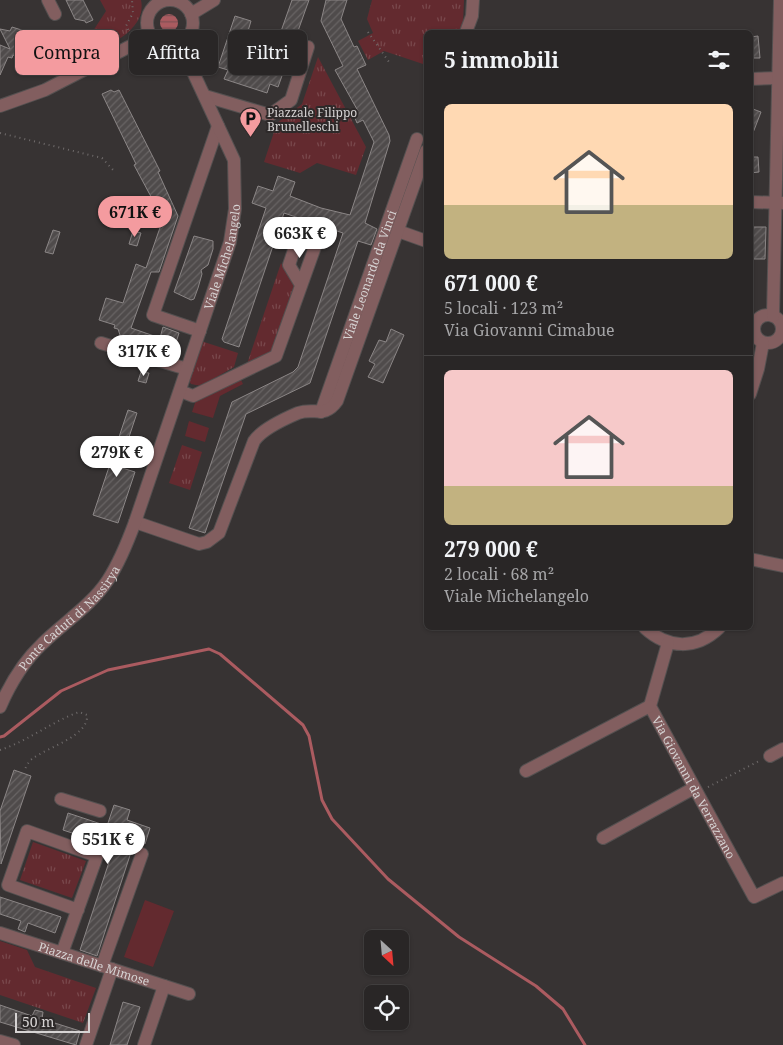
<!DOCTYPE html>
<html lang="it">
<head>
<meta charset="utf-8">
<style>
  body { margin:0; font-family:"Noto Serif",serif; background:#353232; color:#f1f3f6; height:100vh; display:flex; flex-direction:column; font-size:19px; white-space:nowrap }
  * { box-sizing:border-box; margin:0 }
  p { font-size:16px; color:#a5a5a7 }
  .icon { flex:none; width:28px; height:28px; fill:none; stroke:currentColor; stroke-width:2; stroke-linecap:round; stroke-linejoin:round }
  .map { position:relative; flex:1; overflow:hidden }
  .panel { position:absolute; left:424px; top:30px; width:329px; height:600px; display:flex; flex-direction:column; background:#292626; border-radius:8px; box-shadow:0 1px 4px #0004,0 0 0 1px #454343 }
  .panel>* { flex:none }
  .guide { position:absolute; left:15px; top:30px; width:334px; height:45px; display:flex; gap:10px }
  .needle { width:32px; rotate:154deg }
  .controls { position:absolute; left:364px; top:930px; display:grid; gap:10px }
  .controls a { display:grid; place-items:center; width:45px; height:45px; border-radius:8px; background:#292626; box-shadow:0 1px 4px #0004,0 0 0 1px #454343; font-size:25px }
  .scale { position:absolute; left:15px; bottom:12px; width:75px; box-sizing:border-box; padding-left:5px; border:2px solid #d6d3d3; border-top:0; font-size:14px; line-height:18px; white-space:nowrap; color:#d6d3d3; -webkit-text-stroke:4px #2d2929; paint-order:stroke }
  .price { position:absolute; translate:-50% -42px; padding:0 11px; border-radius:18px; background:#fff; color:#222; font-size:16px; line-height:32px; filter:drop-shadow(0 1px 2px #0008) }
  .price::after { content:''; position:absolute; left:50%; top:30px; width:15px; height:11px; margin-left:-8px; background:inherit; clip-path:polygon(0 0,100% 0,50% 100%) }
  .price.current { background:#f49b9f; color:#111 }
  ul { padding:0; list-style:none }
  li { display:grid; align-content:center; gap:10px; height:265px; padding:0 20px }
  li+li { border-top:1px solid #454343 }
  li span { display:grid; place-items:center; height:155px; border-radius:8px; color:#555 }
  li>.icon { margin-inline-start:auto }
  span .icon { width:90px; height:90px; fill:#fffc; stroke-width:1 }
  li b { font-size:21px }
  h2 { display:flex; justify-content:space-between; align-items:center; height:60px; padding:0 20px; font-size:21px }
  .chip { padding:0 18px; border-radius:8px; background:#292626; box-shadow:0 1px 4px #0004,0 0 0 1px #454343; font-size:18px; line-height:45px }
  .chip.current { background:#f49b9f; color:#111 }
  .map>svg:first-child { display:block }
  .grass { fill:#632a2f }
  .park { fill:url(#park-tufts) }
  .water { fill:url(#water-rules) }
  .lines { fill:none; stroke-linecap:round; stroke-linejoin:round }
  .stream { stroke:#ab5b60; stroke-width:3 }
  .building { fill:url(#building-hatch); stroke:#8b8686 }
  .minor-casing { stroke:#545050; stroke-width:14 }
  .path { stroke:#706c6c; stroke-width:2; stroke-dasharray:1 4; stroke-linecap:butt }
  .minor { stroke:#825e5f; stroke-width:12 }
  .labels { text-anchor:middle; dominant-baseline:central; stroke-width:4; stroke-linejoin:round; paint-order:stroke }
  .poi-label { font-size:12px; fill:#d6d3d3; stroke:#2d2929; text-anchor:start }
  .street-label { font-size:12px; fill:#d6d3d3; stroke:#2d2929 }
</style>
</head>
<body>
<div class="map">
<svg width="783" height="1045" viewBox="0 0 783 1045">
  <defs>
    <pattern id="park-tufts" width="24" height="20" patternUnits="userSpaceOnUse" patternTransform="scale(1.25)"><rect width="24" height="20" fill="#632a2f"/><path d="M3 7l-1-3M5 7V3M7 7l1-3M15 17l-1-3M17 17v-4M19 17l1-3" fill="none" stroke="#79484c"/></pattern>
    <pattern id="water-rules" width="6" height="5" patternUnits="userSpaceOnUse" patternTransform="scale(1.25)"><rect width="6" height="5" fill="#ab5b60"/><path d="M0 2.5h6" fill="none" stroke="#805053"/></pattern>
    <pattern id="building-hatch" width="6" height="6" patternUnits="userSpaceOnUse" patternTransform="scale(1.25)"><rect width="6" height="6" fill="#4f4b4b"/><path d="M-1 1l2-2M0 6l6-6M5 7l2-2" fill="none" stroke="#686464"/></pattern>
  </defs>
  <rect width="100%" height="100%" fill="#373333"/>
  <path class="grass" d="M240,378l3,6 -23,12 -7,22 -21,-6 4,-12z
    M189,421l20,7 -4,14 -20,-6z
    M145,900l29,11 -21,56 -29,-10z"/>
  <path class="park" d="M100,0h41c7,34 -43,50 -67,61l-7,-16 26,-14 13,-20z
    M372,0h92l-1,23 -3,9h-34v33l-42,-14 -16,9 -10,-19 15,-8 -6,-14z
    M318,57l48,90 -10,28 -39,-12 -17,10 -36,-11 13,-39 25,-19z
    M281,263l13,23 -22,66 -25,12z
    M201,341l37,12 -4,14 -33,19 -10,-2 -3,-5z
    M182,445l20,7 -12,38 -21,-7z
    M33,842l53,19 -14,37 -52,-18z
    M0,941l27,9 8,17 61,21 -13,35 -83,-28z"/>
  <path class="water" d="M160 23a9 9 0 1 1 18 0a9 9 0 1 1-18 0Z"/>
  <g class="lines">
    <path class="stream" d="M0,737l4,-1 57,-45 47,-21 101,-21 11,5 83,71 6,11 13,64 10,19 56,60 71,58 77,49 27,23 22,36"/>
  </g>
  <path class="building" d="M66,0h17l10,20 -7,3 -1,-2 -10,-2z
    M292,0h17l-31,87 -8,-3 -3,9 -43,-14 4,-9 -10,-3 17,-51 16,5 -13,43 28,10z
    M326,0h21l-6,19 13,28 3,-1 9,19 -9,4 32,66 1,6 -25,82 12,6 -6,16 -13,-4 -48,142 -64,31 -41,119 -16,-5 43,-126 61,-30 5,-5 45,-134 -59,-20 -45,134 -15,-5 -2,-3 44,-131 -14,-5 6,-17 15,5 5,-15 17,6 -5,14 31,12 29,7 24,-73 -11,-22 -6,3 -4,-10 5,-2 -23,-41 8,-4 -22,-45z
    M12,27l19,6 -9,27 -9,-5 -1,3 -4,-1 -8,18v-30l10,4 -10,-20 10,2z
    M758,36l2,22h-10v-21z
    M111,90l3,2 5,-2 41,81 -2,1 20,44 -19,56h-8l-20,56 29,10 3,-11 16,6 -5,16 -5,-2 -9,5 -38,-11 -4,-12 -4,-1 1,-3 -16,-5 7,-22 17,5 13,-39 10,4 17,-49 -29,-54 2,-1 -34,-70z
    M750,108l11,4 -10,26h-1z
    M750,157h8l1,15 -9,1z
    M750,227h16l-1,32h-15z
    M53,230l7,2 -7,22 -8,-2z
    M133,231l8,2 -4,13 -8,-2z
    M194,236l19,5v8l-5,16 -7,5 1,4 -4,14 -4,11 -3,1 -17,-8z
    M391,329l13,6 -21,48 -15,-6 7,-13 -6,-3 10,-21 7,2z
    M141,372l8,1 -3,10 -8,-2z
    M128,410l9,3 -18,54 16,5 -17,51 -25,-8z
    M14,770l17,6 -30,88 -1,-53z
    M114,805l16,5 -3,10 23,8 -5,16 -10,-4 -38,116 -17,-6 34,-103 -51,-17 5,-17 39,13z
    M0,897l61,20 -6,16 -27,-10 -3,9 -7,-3 3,-8 -21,-7z
    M123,1002l17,5 -13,38h-17z
    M0,1005l32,11 3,-6 8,2 -1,7 38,12 -4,14 -76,-23z"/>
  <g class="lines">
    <defs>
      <g id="minor">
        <path d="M48,0l7,14"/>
        <circle cx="170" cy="23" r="23"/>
        <path d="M191,14l23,-14"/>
        <path d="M466,32l6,-16 1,-16"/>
        <path d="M750,79l28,-1"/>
        <path d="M205,96l65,19 21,-15 17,-53"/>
        <path d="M0,106l45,-16 105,-54"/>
        <path d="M750,202l33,1"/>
        <path d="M398,231l28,10"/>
        <circle cx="768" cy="329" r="14"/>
        <path d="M773,316l7,-316"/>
        <path d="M200,331l-47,-16 65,-189"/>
        <path d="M101,343l86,26"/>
        <path d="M180,391l13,5 83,-40 40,-112 -18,-6 -9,27 12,20"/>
        <path d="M750,394l8,-25 5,-26"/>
        <path id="s1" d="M321,412l96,-273"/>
        <path d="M135,522l64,22 8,-2 12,-9 35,-92c8,-12 30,-22 44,-28 17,-6 26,6 39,-12l89,-250"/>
        <path d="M750,559l33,7"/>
        <path d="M645,628c23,21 51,22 74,0"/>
        <path id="s2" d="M668,643l-18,63 104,191 29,-14"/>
        <path id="s3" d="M0,707c10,-23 23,-45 42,-63 21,-21 49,-38 66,-64 11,-17 20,-39 27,-58l95,-280 5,-33 -1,-49 -54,-116"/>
        <path d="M770,756l13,-7"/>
        <path d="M526,771l124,-65"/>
        <path d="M61,799l39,12"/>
        <path d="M603,838l91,-50"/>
        <path id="s4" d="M0,933l189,61"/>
        <path d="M62,953l35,-97 -70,-25 -19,54 70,25"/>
        <path d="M102,966l40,-112"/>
        <path d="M0,1041l14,4"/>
        <path d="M86,1045l26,-76"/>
        <path d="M144,1045l20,-59"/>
      </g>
    </defs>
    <use href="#minor" class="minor-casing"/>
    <path class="path" d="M368,32l21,30
      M131,34l-5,-8 7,-13 -1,-13
      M0,133l102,25 13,14
      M0,750c28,-9 51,-28 79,-38l8,3c2,21 -39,32 -55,44 -4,3 -6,8 -8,12
      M708,787l51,-26"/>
    <use href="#minor" class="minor"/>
  </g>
  <defs>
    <symbol id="parking-pin" viewBox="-11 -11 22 30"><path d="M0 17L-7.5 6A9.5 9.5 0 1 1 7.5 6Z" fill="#f49b9f" stroke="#2d2929"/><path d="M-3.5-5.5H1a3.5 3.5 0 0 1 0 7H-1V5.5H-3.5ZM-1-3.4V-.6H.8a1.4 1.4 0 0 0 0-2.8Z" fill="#111"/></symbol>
  </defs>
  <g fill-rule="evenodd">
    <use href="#parking-pin" x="238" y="106" width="25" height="34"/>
  </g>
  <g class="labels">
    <g class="poi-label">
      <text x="267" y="112">Piazzale Filippo<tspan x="267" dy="14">Brunelleschi</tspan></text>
    </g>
    <g class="street-label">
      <text stroke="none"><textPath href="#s3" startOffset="512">Viale Michelangelo</textPath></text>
      <text stroke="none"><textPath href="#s1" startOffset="145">Viale Leonardo da Vinci</textPath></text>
      <text stroke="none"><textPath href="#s3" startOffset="114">Ponte Caduti di Nassirya</textPath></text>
      <text stroke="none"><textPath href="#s2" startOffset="158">Via Giovanni da Verrazzano</textPath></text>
      <text stroke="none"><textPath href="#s4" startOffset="99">Piazza delle Mimose</textPath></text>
    </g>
  </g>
</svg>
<div class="controls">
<a><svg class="needle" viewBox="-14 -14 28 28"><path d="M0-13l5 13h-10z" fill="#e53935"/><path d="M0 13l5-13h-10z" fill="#a5a5a7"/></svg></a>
<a><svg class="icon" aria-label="locate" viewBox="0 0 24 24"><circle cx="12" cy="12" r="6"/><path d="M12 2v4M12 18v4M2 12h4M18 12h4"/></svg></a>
</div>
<div class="scale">50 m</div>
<b class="price current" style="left:135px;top:238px">671K €</b>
<b class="price" style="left:300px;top:259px">663K €</b>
<b class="price" style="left:144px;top:377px">317K €</b>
<b class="price" style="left:117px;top:478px">279K €</b>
<b class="price" style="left:108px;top:865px">551K €</b>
<div class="guide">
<a class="chip current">Compra</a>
<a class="chip">Affitta</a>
<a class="chip">Filtri</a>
</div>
<section class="panel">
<h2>5 immobili<svg class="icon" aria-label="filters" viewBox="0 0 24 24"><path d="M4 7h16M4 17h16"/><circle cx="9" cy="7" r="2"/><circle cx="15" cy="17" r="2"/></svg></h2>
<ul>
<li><span style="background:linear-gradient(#ffd9b3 65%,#c2b280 0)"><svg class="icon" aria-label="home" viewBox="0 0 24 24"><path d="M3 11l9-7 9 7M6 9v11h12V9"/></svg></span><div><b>671 000 €</b><p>5 locali · 123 m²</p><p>Via Giovanni Cimabue</p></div></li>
<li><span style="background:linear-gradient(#f6c9c9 75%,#c2b280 0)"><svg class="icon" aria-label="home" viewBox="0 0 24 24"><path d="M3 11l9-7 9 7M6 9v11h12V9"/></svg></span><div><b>279 000 €</b><p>2 locali · 68 m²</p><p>Viale Michelangelo</p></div></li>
</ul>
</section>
</div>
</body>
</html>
